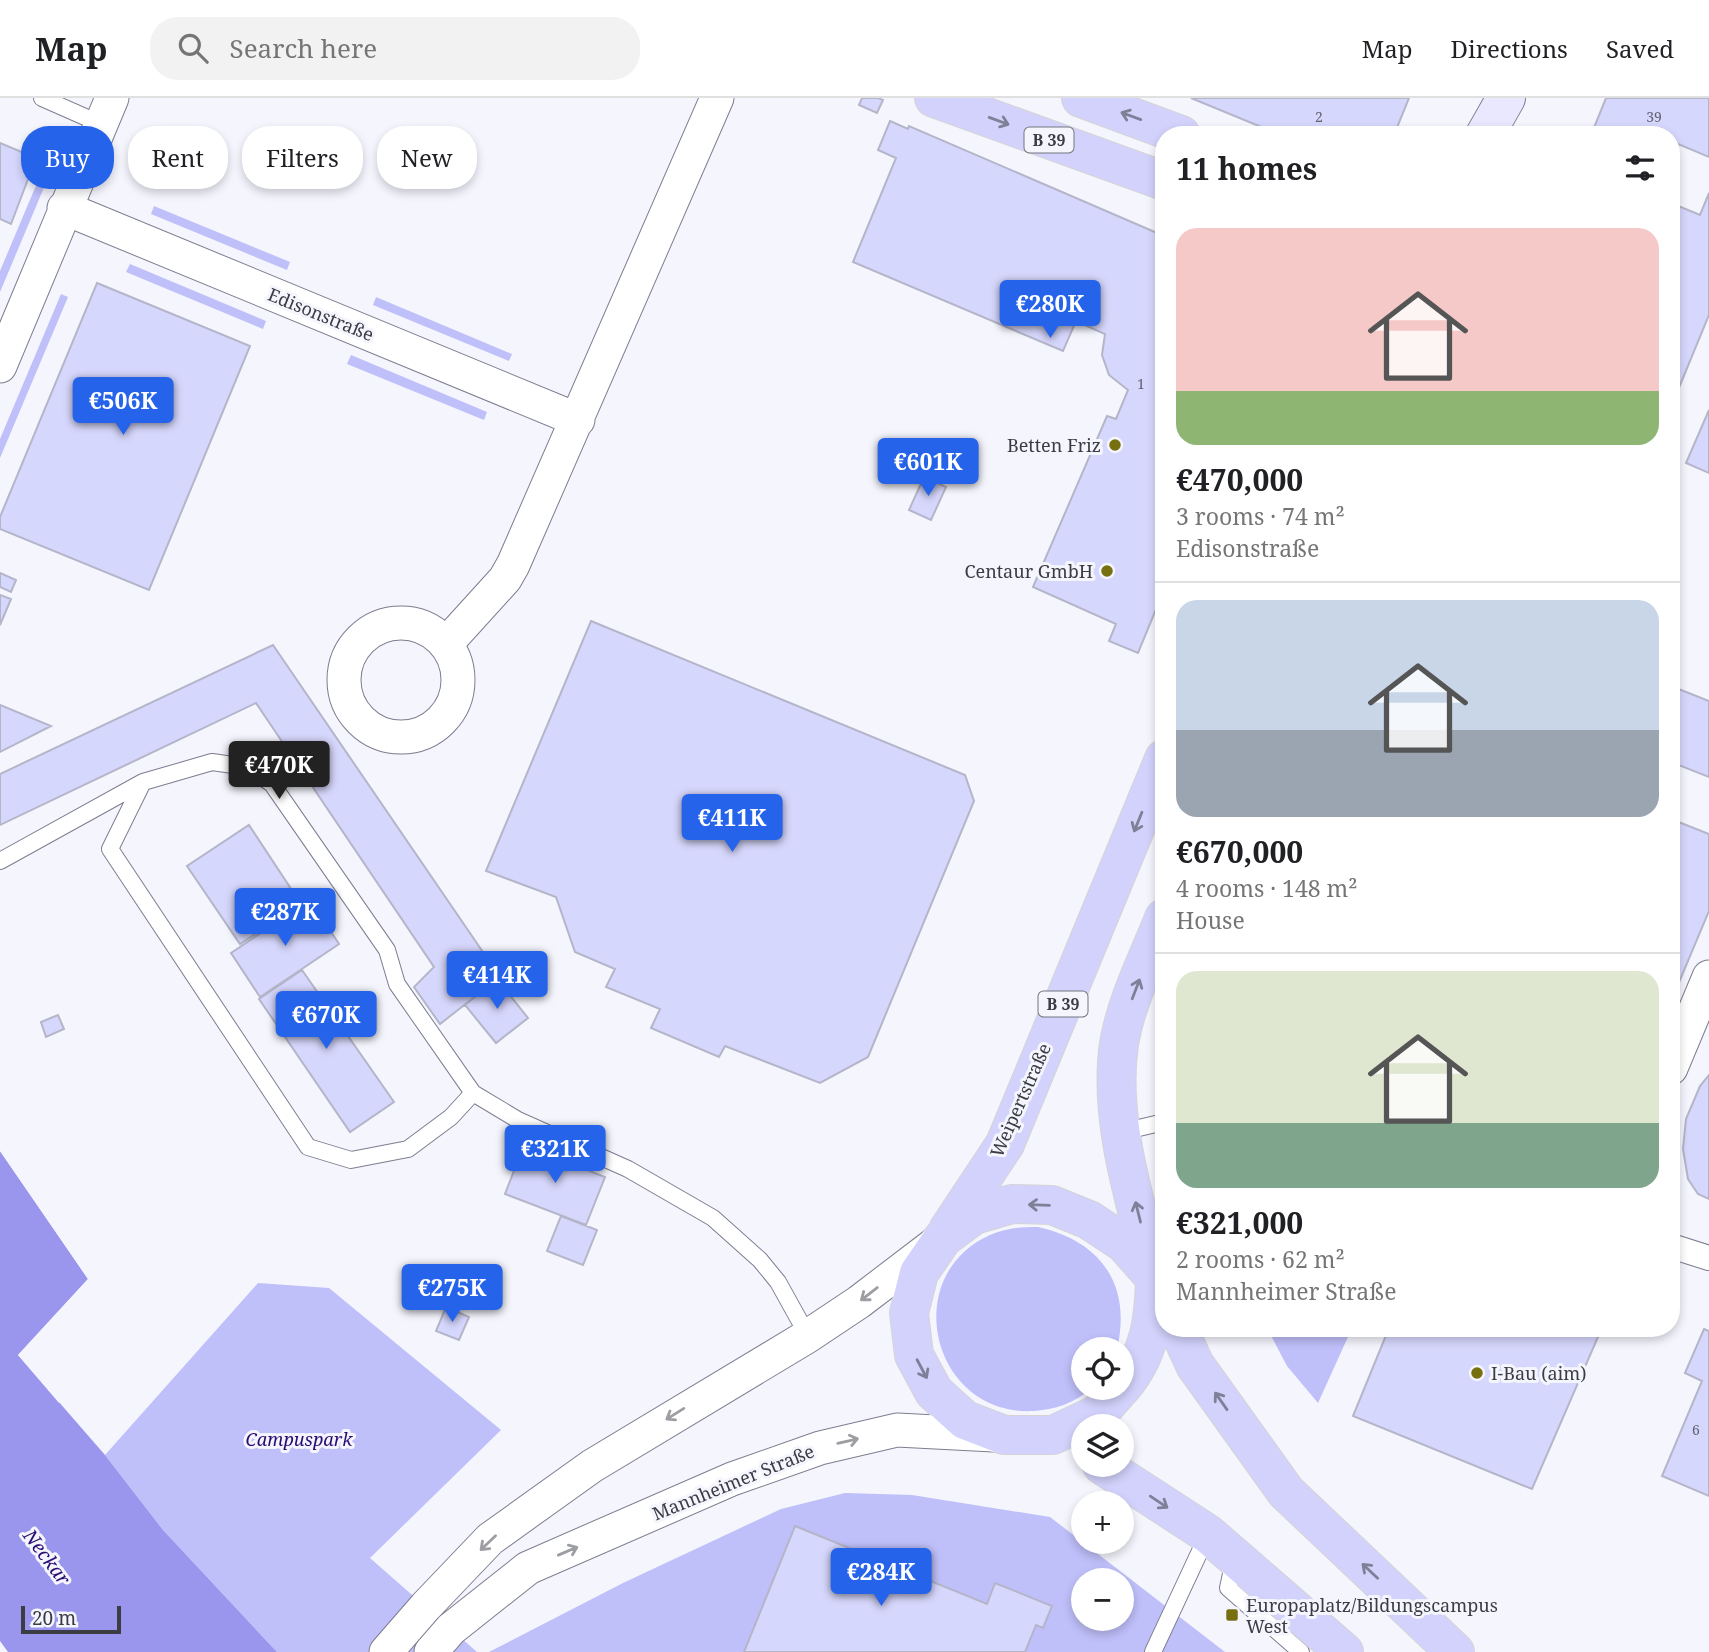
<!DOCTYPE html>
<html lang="en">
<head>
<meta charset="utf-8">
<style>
  body { margin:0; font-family:"Noto Serif",serif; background:#f2f2f2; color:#202124; height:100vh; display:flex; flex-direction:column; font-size:26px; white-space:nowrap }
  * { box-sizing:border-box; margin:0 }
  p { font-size:23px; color:#757577 }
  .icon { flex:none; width:38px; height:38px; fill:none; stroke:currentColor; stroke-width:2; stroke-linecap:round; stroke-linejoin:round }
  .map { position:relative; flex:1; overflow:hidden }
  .panel { position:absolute; left:1155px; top:28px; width:525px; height:1211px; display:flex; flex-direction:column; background:#fff; border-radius:28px; box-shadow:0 4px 10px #0003 }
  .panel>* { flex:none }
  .hud { position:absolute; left:21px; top:28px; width:665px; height:63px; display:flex; gap:14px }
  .fabs { position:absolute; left:1071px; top:1239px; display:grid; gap:14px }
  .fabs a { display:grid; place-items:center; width:63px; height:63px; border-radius:50%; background:#fff; box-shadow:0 4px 10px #0003; font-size:35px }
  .scale { position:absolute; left:21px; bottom:18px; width:100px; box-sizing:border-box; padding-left:7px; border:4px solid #3b3c44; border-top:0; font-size:19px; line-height:24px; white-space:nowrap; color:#3b3c44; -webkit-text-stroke:5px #f4f5fd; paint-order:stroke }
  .price { position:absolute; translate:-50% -60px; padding:0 16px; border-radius:7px; background:#2563eb; color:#fff; font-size:23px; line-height:46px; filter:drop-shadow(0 2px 4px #0008) }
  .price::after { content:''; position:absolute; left:50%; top:42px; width:21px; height:16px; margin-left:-10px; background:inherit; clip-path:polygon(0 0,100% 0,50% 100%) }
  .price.current { background:#222; color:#fff }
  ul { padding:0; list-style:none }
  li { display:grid; align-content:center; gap:14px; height:371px; padding:0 21px }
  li+li { border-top:2px solid #e0e0e0 }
  li span { display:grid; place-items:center; height:217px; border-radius:21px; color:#555 }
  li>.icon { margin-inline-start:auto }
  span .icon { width:126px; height:126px; fill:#fffc; stroke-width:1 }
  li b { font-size:30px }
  h2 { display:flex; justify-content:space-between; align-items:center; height:84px; padding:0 21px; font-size:30px }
  .tag { padding:0 24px; border-radius:28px; background:#fff; box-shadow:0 4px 10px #0003; font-size:24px; line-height:63px }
  .tag.current { background:#2563eb; color:#fff }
  header { display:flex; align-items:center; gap:42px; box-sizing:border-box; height:98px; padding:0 35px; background:#fff; border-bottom:2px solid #e0e0e0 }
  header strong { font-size:33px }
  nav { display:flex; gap:38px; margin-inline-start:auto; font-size:24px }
  .search { width:490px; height:63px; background:#f2f2f2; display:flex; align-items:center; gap:18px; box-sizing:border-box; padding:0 24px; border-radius:28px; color:#757577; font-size:26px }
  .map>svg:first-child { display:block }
  .green { fill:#bfbffa; fill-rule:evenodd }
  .water { fill:#9a96ee }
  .pier { fill:#f4f5fd }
  .building { fill:#d6d7fc; stroke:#b5b5ca; stroke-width:2 }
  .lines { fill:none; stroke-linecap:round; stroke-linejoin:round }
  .service-casing { stroke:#7d7d90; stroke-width:18 }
  .pedestrian-casing { stroke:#7d7d90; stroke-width:26 }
  .minor-casing { stroke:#7d7d90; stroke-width:35 }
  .secondary-casing { stroke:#7d7d90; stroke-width:40 }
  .primary-casing { stroke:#d4d4d6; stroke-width:40 }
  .service { stroke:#fff; stroke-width:16 }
  .pedestrian { stroke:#fff; stroke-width:24 }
  .minor { stroke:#fff; stroke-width:33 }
  .secondary { stroke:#e9e8fe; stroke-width:38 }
  .primary { stroke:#d3d2fc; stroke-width:38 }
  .oneway { stroke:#7f8097 }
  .oneway2 { stroke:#9d9ea2 }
  .poi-dot { fill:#777010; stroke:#f4f5fd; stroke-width:2.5 }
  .labels { text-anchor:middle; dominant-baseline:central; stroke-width:6; stroke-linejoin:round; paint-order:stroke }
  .number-label { font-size:14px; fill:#626372 }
  .shield { fill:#f4f5fd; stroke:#72747c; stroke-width:2 }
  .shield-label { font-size:16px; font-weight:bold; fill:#3b3c44 }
  .street-label { font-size:18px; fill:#3b3c44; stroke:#f4f5fd }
  .poi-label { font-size:18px; fill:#3b3c44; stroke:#f4f5fd; text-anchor:end }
  .park-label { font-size:18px; font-style:italic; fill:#2a0b73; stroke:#f4f5fd }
  .water-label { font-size:19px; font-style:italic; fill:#2a0c74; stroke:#f4f5fd }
</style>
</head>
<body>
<header>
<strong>Map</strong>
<div class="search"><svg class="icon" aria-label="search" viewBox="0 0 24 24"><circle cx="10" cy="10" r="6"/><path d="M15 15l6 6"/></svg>Search here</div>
<nav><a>Map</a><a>Directions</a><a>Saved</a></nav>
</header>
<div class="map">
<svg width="1709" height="1554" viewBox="0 0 1709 1554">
  <rect width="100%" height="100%" fill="#f4f5fd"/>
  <path class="green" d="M48,59l8,2 -56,133v-21z
    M154,108l136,56 -3,8 -136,-56z
    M130,166l136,57 -3,8 -137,-57z
    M61,196l7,3 -68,161v-19z
    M376,199l136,57 -3,7 -136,-56z
    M351,257l136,57 -3,8 -137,-56z
    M1038,1129c63,14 94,58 79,122h-34v39h8c-15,15 -37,22 -58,23 -101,5 -135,-135 -43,-176 16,-7 31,-8 48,-8z
    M258,1185l71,5 172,142 -131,128 107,94h-200l-114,-122 -58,-75z
    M1267,1230h85l-34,75 -31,-37z
    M845,1395l67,2 138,22 175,135h-736l134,-69 158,-74zM1083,1482h39v39h-39z"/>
  <path class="water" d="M0,1053l88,128 -70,76 87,100 58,75 114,122h-269l-8,-11z"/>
  <path class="pier" d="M0,1050l92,130 -69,77 38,46 -2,2 -41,-48 70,-76 -88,-128z"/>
  <path class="building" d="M862,0h16l5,2 -6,13 -18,-8z
    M1191,0h218l-15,37h-113z
    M1606,0h103v59l-38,-16v-6h-80z
    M890,23l18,8 1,-3 255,110v354l-26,63 -29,-12 7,-17 -83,-37 74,-171 9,3 12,-29 -19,-15 -7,-20 3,-21 -29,-13 -13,30 -210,-89 43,-104 -18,-8z
    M0,45l36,15 -25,66 -11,-5z
    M1709,95v122l-38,92v-204l29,12z
    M97,185l153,63 -101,244 -149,-61v-12z
    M1709,312v63l-23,-10z
    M924,379l22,10 -15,33 -22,-10z
    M0,475l16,7 -5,12 -11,-5z
    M0,497l11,4 -11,26z
    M591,523l374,154 9,26 -106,256 -48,26 -95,-37 -6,11 -68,-29 9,-19 -54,-22 9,-18 -40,-17 -19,-55 -70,-26z
    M273,547l227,332 -60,47 -26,-37 20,-20 -178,-264 -256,122v-51z
    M1671,588l38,15v76l-38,-15z
    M0,607l51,21 -51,26z
    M1671,721l38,15v77l-34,81 -4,-2z
    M249,727l52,79 -61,40 -53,-78z
    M310,802l29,44 -79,53 -29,-44z
    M302,872l92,132 -44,30 -91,-133z
    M497,881l31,39 -32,25 -31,-38z
    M58,917l6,14 -18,8 -5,-15z
    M1709,977v124l-11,-5 -10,-15 -5,-30 3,-30 14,-33z
    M524,1047l81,32 -19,48 -81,-31z
    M561,1118l36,14 -14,35 -36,-14z
    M446,1209l23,10 -10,23 -23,-9z
    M1389,1230l212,2 -69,159 -179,-73z
    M1704,1231l5,2v165l-47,-20 40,-95 -17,-8z
    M795,1428l192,78 8,-21 57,23 -9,22 -7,-3 -11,27h-281z"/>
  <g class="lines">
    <defs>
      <path id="service" d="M42,0l59,26
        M0,763l143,-79
        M473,995l-76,-109 -10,-34 -115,-166 -25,-17 -35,-5 -69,20 -33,67 198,298 43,13 57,-11 43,-32 22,-24 45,27 110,49 85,49 47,42 18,22 30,54
        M1122,1034l42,-10
        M1234,1462l-6,28 73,64
        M1153,1554l55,-118"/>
      <path id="pedestrian" d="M1671,1148l38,12"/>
      <path id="minor" d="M64,110l514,212
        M0,268l112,-268
        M344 582a57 57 0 1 1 114 0a57 57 0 1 1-114 0Z
        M446,546l59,-65 8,-14 204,-467
        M1671,970l38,-91
        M386,1554l40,-46 64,-67 102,-73 216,-130 51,-34 76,-58
        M431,1554l20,-23 77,-61 204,-89 88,-31 77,-18 97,5"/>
      <path id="secondary" d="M1485,37l21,-37"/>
      <path id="primary" d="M934,0l230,83
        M1081,0l100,37
        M948,1132l57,-86 159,-385
        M1153,1174c-18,-71 -45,-154 -34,-228 7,-43 29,-85 45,-126
        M1178,1230l17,37 91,127 169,160
        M1121,1290l-23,26 -45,21h-49l-39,-15 -31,-28 -20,-37 -5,-42 10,-40 24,-35 31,-23 38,-11 40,1 37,15 35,23 31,35c-1,42 -5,76 -33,109
        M1102,1367l106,69 136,118"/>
    </defs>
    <use href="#service" class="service-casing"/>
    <use href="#pedestrian" class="pedestrian-casing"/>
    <use href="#minor" class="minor-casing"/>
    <use href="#secondary" class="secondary-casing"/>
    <use href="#primary" class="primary-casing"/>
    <use href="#service" class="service"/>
    <use href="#pedestrian" class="pedestrian"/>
    <use href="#minor" class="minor"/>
    <use href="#secondary" class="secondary"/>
    <use href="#primary" class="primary"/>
  </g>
  <defs><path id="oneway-shaft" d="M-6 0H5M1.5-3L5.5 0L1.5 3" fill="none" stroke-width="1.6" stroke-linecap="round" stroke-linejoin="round" transform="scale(1.75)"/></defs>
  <g class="oneway">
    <use href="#oneway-shaft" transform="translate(1131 18) rotate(-160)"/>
    <use href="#oneway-shaft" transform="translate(999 23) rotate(20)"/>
    <use href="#oneway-shaft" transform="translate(1138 724) rotate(112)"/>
    <use href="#oneway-shaft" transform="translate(1136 891) rotate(-69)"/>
    <use href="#oneway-shaft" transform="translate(1039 1107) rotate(-178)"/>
    <use href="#oneway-shaft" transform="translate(1138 1114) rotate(-104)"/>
    <use href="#oneway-shaft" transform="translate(922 1271) rotate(62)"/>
    <use href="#oneway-shaft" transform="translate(1221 1303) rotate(-125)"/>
    <use href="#oneway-shaft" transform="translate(1159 1404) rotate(34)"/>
    <use href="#oneway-shaft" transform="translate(1370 1473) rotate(-137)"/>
  </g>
  <g class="oneway2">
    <use href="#oneway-shaft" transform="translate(869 1196) rotate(142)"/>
    <use href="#oneway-shaft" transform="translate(675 1316) rotate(148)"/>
    <use href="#oneway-shaft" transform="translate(848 1343) rotate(-13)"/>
    <use href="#oneway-shaft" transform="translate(488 1445) rotate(136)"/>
    <use href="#oneway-shaft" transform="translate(568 1453) rotate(-23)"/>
  </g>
  <g class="poi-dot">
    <circle cx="1115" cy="347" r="7"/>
    <circle cx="1107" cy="473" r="7"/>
    <circle cx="1477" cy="1275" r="7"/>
    <rect x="1225" y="1510" width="14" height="14" rx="3.5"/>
  </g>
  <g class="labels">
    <g class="number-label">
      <text x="1319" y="18">2</text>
      <text x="1654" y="18">39</text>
      <text x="1141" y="285">1</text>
      <text x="1696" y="1331">6</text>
    </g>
    <g class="shield">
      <rect x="1024.5" y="29.5" width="49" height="25" rx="5"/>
      <rect x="1038.5" y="893.5" width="49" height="25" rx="5"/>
    </g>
    <g class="shield-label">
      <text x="1049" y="42">B 39</text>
      <text x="1063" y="906">B 39</text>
    </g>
    <g class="street-label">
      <text transform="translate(321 216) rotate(22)">Edisonstraße</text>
      <text transform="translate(1020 1002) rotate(-66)">Weipertstraße</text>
      <text transform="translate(733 1384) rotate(-22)">Mannheimer Straße</text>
    </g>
    <g class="poi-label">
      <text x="1101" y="347">Betten Friz</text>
      <text x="1093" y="473">Centaur GmbH</text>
      <text x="1491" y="1275" text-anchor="start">I-Bau (aim)</text>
      <text x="1246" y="1507" text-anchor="start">Europaplatz/Bildungscampus<tspan x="1246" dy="21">West</tspan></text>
    </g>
    <g class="park-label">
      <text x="299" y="1341">Campuspark</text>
    </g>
    <g class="water-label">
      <text transform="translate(47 1459) rotate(53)">Neckar</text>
    </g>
  </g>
</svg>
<div class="fabs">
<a><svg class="icon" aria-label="locate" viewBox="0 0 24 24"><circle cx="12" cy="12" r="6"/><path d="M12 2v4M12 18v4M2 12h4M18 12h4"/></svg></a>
<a><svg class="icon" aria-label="layers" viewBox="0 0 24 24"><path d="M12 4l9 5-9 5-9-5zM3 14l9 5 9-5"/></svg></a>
<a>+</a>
<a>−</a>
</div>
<div class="scale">20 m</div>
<b class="price" style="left:1050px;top:242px">€280K</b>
<b class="price" style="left:123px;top:339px">€506K</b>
<b class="price" style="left:928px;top:400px">€601K</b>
<b class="price current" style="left:279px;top:703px">€470K</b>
<b class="price" style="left:732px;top:756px">€411K</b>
<b class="price" style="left:285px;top:850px">€287K</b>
<b class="price" style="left:497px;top:913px">€414K</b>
<b class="price" style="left:326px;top:953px">€670K</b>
<b class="price" style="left:555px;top:1087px">€321K</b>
<b class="price" style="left:452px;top:1226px">€275K</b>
<b class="price" style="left:881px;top:1510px">€284K</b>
<div class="hud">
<a class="tag current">Buy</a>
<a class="tag">Rent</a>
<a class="tag">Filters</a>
<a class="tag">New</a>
</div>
<section class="panel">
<h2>11 homes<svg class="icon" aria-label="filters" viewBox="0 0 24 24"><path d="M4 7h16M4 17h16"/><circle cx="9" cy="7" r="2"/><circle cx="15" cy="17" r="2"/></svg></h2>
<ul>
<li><span style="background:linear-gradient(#f6c9c9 75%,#8fb573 0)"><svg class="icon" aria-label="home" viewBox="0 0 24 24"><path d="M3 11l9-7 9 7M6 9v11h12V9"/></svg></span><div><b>€470,000</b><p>3 rooms · 74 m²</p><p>Edisonstraße</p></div></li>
<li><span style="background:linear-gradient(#c9d6e8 60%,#9aa5b1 0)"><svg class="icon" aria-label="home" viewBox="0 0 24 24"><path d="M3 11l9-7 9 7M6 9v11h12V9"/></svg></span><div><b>€670,000</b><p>4 rooms · 148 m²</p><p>House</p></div></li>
<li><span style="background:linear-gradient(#dfe7d0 70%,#7fa58c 0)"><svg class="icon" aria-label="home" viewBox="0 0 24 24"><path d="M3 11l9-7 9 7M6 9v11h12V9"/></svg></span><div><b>€321,000</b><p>2 rooms · 62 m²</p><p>Mannheimer Straße</p></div></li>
</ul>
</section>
</div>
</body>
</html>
